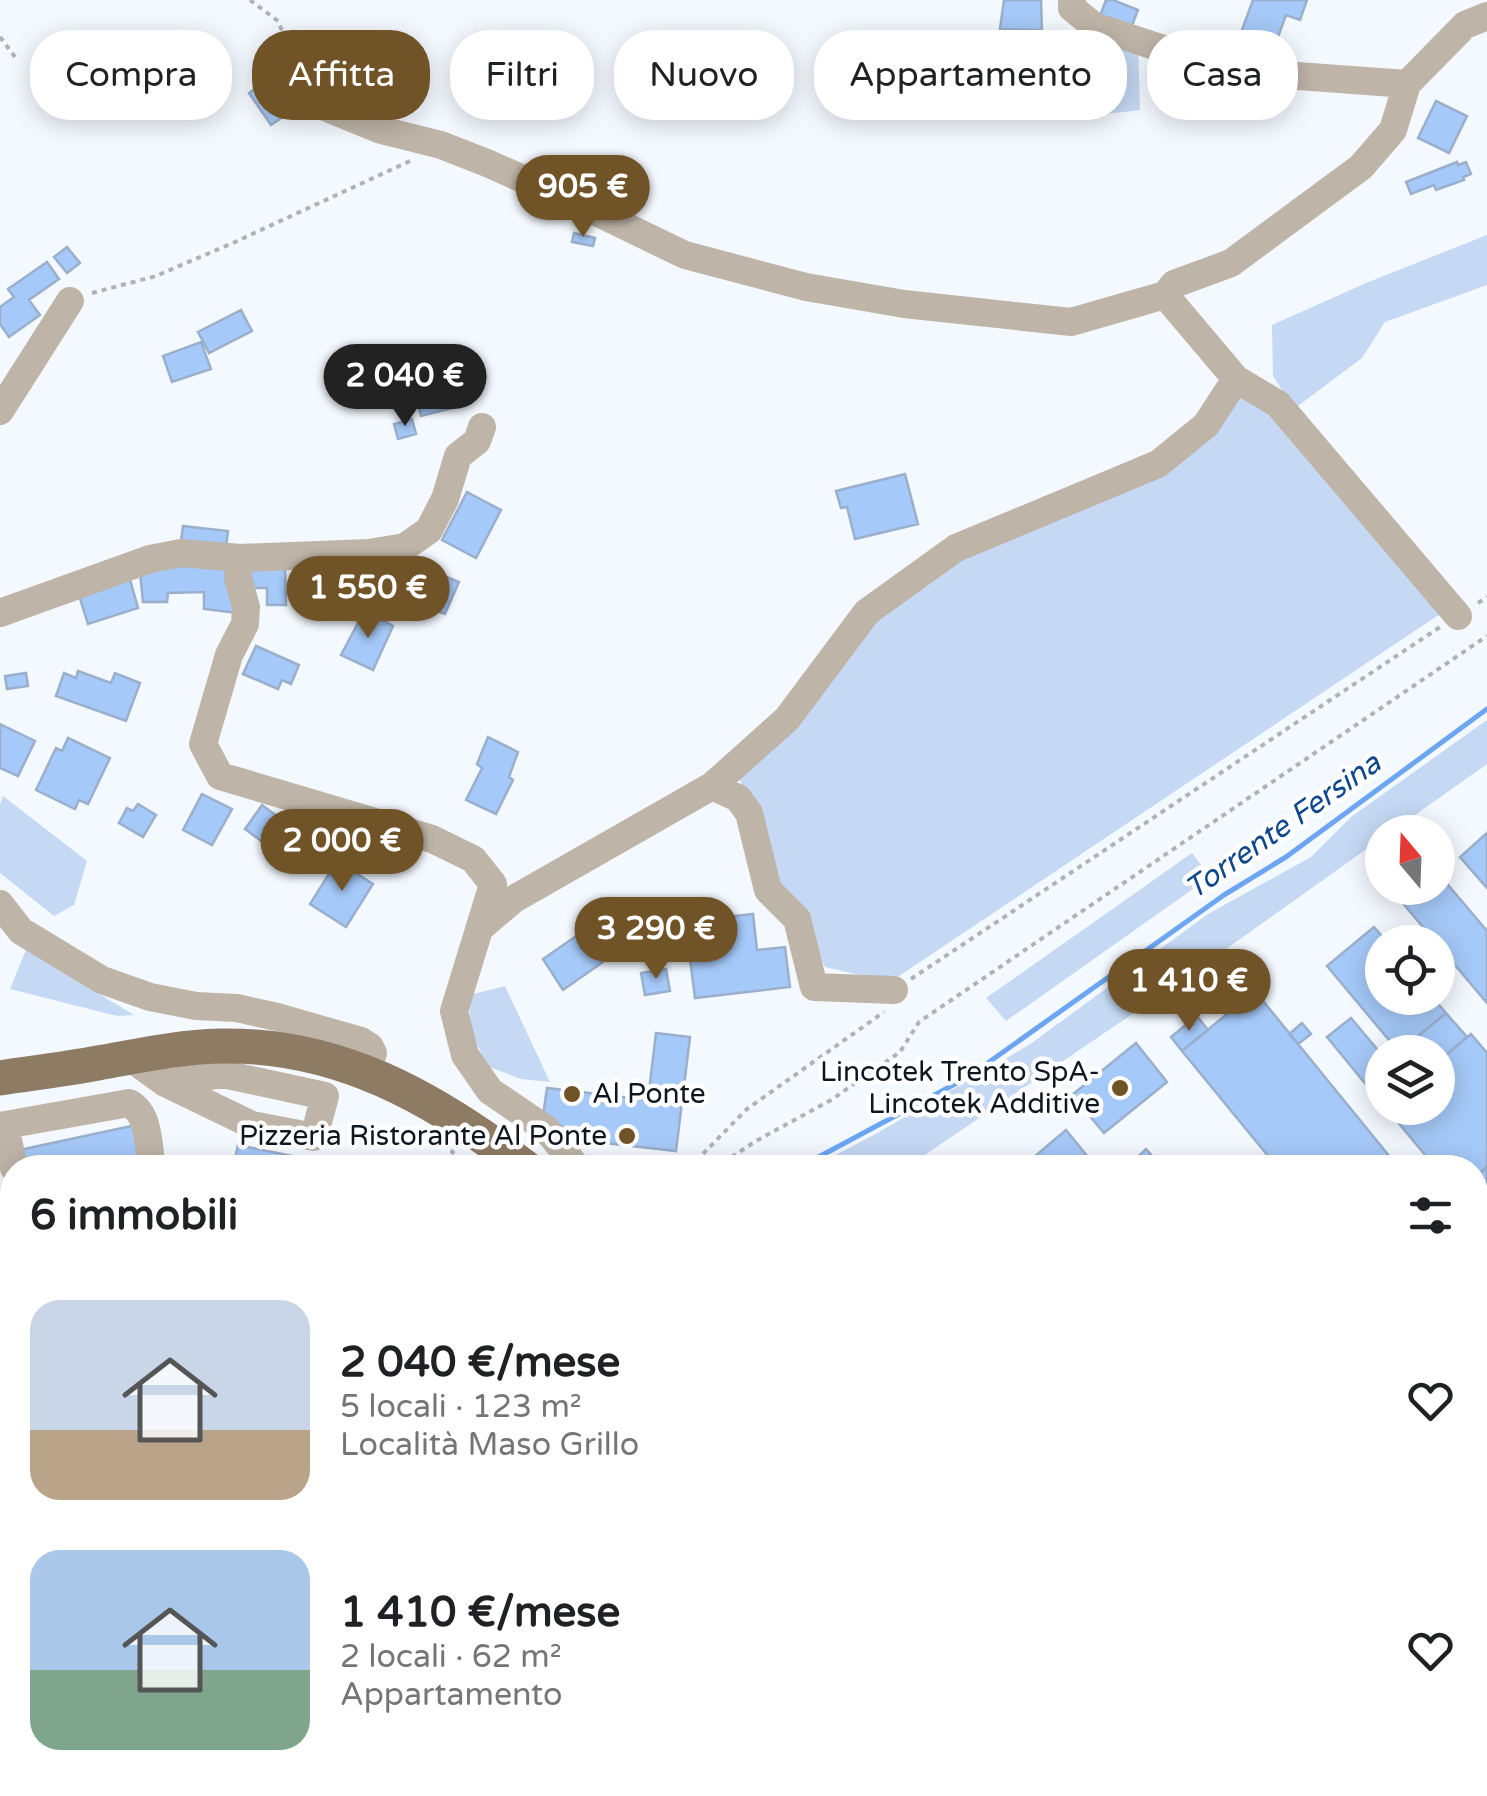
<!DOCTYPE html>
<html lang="it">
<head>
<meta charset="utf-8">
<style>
  body { margin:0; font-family:"Varela Round",sans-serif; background:#f6f6f6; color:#202124; height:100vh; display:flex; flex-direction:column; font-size:38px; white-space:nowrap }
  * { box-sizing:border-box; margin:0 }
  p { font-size:32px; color:#757577 }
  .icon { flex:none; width:55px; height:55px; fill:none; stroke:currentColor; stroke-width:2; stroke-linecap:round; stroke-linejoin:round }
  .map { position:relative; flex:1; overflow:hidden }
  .panel { position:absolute; left:0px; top:1155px; width:1488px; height:642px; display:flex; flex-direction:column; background:#fff; border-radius:40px 40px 0 0; box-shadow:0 5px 25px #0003 }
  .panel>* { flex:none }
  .hud { position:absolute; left:30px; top:30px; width:1428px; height:90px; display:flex; gap:20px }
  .needle { width:65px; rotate:341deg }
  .buttons { position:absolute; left:1365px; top:815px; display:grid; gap:20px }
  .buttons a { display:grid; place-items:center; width:90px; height:90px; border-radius:50%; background:#fff; box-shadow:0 5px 25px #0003; font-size:50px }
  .price { position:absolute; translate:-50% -85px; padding:0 22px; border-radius:35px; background:#715328; color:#fff; font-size:32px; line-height:65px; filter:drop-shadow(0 2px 5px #0008) }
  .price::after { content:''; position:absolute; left:50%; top:60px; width:30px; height:22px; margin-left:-15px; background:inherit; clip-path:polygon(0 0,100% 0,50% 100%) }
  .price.on { background:#222; color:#fff }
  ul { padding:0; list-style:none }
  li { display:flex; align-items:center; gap:30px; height:250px; padding:0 30px }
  li span { display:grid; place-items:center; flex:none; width:280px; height:200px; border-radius:30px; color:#555 }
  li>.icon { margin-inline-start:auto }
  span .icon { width:120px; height:120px; fill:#fffc; stroke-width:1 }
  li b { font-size:42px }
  h2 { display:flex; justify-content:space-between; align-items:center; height:120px; padding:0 30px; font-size:42px }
  .pill { padding:0 35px; border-radius:40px; background:#fff; box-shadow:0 5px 25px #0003; font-size:35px; line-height:90px }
  .pill.on { background:#715328; color:#fff }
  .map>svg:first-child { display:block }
  .green { fill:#c5d9f4 }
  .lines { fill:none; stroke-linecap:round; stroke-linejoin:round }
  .stream { stroke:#6ca6f3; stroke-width:5 }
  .building { fill:#a5c9f8; stroke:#9aafcc; stroke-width:2.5 }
  .path { stroke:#adb3ba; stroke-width:4; stroke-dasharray:5 5; stroke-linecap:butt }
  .minor { stroke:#beb4a7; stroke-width:28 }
  .major { stroke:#8d7b64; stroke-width:35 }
  .highway { stroke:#7b674c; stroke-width:42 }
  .rail-casing { stroke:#3d454e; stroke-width:9 }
  .rail { stroke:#fff; stroke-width:5; stroke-dasharray:15; stroke-linecap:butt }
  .highway-bridge { stroke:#7b674c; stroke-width:42 }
  .poi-dot { fill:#715328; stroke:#fff; stroke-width:4 }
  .labels { text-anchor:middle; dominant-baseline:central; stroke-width:9; stroke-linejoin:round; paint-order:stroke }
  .poi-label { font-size:28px; fill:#0e1620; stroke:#fff; text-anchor:end }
  .water-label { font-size:30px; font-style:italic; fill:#0e478b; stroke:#fff }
</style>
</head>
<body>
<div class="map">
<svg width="1487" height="1796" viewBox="0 0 1487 1796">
  <rect width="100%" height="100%" fill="#f4f9ff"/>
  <path class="green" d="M1079,27l59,13 2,70 -59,7z
    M1487,235v50l-102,37 -23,36 -68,51 -21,-33 -1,-51 94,-42z
    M1238,384l38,22 170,204 -547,366 -21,3 -53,-12 -19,-43 -27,-41 -19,-55 -22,-53 132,-159 88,-63 172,-73z
    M1487,720v44l-96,68h-9v6l-198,141 -277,188h-94l66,-35 150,-87 179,-131 103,-57 40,-40z
    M3,796l84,65 -13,44 -20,11 -54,-43v-69z
    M1192,853l18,24 -204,144 -20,-23z
    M26,950l108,65 -17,1 -107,-27z
    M505,986l45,96 -29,-3 -34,-13 -18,-39 1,-32z"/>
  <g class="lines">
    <path class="stream" d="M798,1168l170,-91 256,-182 62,-38 201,-148
      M0,1508l12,-7"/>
  </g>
  <path class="building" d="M1004,0h37l1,30 -42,-1z
    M1106,0h7l25,10 -9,23 -31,-12z
    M1253,0h54l-7,20 -14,-5 -12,33 -34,-13z
    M285,68l17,25 -12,8 5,8 -24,16 -22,-32z
    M1436,101l31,15 -18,37 -31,-15z
    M1457,162l1,3 8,-3 5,12 -8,3 1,3 -28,10 -2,-5 -23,9 -5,-12z
    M574,233l21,5 -2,8 -21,-4z
    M67,247l13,16 -13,10 -13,-16z
    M47,262l12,17 -30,21 11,15 -31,22 -9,-13v-17l14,-10 -6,-8z
    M241,310l11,21 -43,22 -11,-21z
    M201,342l10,27 -39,13 -9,-26z
    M447,374l9,33 -35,9 -9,-33z
    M412,419l4,15 -18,5 -4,-15z
    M905,474l13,50 -63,15 -8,-32 -6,1 -5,-17z
    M467,492l34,18 -25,48 -34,-18z
    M183,526l45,5 -3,24 -45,-6z
    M232,559l6,54 -34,-4v-17l-36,1 -1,9h-24l-3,-30z
    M285,564l1,41h-19v-17h-21l-1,-22z
    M414,564l45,18 -14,32 -44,-18z
    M129,576l9,32 -50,16 -10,-32z
    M365,610l28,16 -20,44 -32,-15z
    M256,646l43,19 -8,19 -9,-4 -4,9 -35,-15z
    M78,671l33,12 4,-10 25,10 -14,38 -70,-25 8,-23 12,5z
    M26,673l2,13 -21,3 -2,-13z
    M0,724l35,17 -17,35 -18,-8z
    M488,737l30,15 -9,25 4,3 -17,34 -30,-14 16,-32 -5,-4z
    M68,738l42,20 -22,46 -9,-4 -4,9 -39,-19 20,-42 6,3z
    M202,794l30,15 -20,36 -29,-15z
    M138,804l18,11 -13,22 -24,-14 8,-15 6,3z
    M262,805l20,15 6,-7 20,15 -18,24 -17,-13 -5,7 -23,-17z
    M1487,833v55l-27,-31z
    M337,861l36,23 -27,43 -36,-23z
    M1438,873l49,58v72l-97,-115h48z
    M753,914l4,36 28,-3 5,40 -95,11 -5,-39 31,-4 -4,-37z
    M1374,927l13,15h-5v56h51l13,15 -47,39 -72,-86z
    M582,932l21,30 -40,28 -20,-31z
    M666,969l4,22 -25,4 -4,-22z
    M1255,991l43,53 101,124h-121l-96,-117z
    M1446,1013l21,24 -29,25v-10h-40z
    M1197,1016l11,14 -26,21 -11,-14z
    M1351,1018l31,37v49l-55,-67z
    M1302,1023l9,11 -13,10 -9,-10z
    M656,1033l34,4 -14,114 -116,-13 1,-13 -19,-2 5,-35 101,12z
    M1471,1034l16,19v114l-12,10v-9h-39l-50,-60h52v-46z
    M1136,1043l31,39 -63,51 -32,-38z
    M136,1125l9,43h-126l-4,-17z
    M1066,1130l31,38h-76z
    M238,1145l64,13 -2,10h-67z
    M1146,1149l17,19h-37z
    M1487,1167v34l-12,-14v-10z
    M1475,1259l12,15v26l-12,10z
    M472,1785h37l-6,11h-11z"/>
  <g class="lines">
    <path class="path" d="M250,0l28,21 10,24
      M0,37l15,20
      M92,293l64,-17 79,-34 175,-81
      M1478,603l9,-6
      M911,979l529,-352
      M453,1150l-1,2 22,16
      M689,1168l58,-59 137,-97
      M715,1168l41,-27 75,-41 69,-48 19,-30 568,-386
      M0,1394l12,-4
      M0,1604l12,-6
      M394,1785l6,3 14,-3
      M1278,1785h26"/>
    <path class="minor" d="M1072,0v8l22,18 136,45 177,13
      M298,67l22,38 61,25 60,15 46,18 103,46 95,46 121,32 98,17 167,18 94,-27 9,-11 57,-21 130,-96 32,-37 14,-46 58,-59 22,-9
      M1165,295l71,84 42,25 180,212
      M0,411l70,-110
      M482,427l-5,14 -19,15 -13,43 -16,31 -24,17 -36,6 -129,5 -2,20 8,29 -1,17 -16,31 -26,89 17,32 212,63 41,20 20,25 -39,127 11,44 25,36 56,38 30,37 -1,2
      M0,613l150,-54 31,-6 59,5
      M712,786l26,12 11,15 19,77 29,29 17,68 80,3
      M0,904l21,27 81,49 48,17 46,9 41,2 40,9 84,24 9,6 3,6 -6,20
      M481,927l33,-28 198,-113 75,-67 80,-107 89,-64 202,-84 48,-39 30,-46
      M129,1057l36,26 87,42 62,12 11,-41 -102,-22 -58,9
      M0,1126l129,-23c21,11 19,43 23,65
      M5,1126l9,42
      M0,1274l12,55
      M1475,1334l12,-10
      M1475,1400l12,-8
      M356,1785l19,11
      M516,1796l6,-11
      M540,1796l16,-11
      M587,1796l8,-11"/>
    <path class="major" d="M0,1078c33,-5 66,-9 98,-15 40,-7 81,-16 121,-17 119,-3 215,52 307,122
      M1475,1781l12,6"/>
    <path class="highway" d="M0,1722l12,7
      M60,1785l20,11
      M115,1785l20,11"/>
    <defs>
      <path id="rail" d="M1132,1796c37,-6 80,-8 117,0"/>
    </defs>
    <use href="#rail" class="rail-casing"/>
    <use href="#rail" class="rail"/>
    <path class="highway-bridge" d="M0,1753l12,6"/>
  </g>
  <g class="poi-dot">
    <circle cx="1120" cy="1088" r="10"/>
    <circle cx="572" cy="1094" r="10"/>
    <circle cx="627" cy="1136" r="10"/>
  </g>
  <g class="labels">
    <g class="poi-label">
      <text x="1100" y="1072">Lincotek Trento SpA-<tspan x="1100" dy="32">Lincotek Additive</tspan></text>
      <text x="592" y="1094" text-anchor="start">Al Ponte</text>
      <text x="607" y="1136">Pizzeria Ristorante Al Ponte</text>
    </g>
    <g class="water-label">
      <text transform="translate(1283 826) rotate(-35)">Torrente Fersina</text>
    </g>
  </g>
</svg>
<div class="buttons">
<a><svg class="needle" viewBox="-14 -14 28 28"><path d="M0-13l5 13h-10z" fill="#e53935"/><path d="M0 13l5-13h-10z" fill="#757577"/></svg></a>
<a><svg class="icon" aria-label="locate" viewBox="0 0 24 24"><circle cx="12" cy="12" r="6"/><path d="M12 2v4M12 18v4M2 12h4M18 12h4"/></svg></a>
<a><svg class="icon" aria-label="layers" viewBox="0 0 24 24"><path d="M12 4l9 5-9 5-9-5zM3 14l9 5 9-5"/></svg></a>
</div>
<b class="price" style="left:583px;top:240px">905 €</b>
<b class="price on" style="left:405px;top:429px">2 040 €</b>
<b class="price" style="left:368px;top:641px">1 550 €</b>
<b class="price" style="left:342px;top:894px">2 000 €</b>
<b class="price" style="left:656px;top:982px">3 290 €</b>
<b class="price" style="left:1189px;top:1034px">1 410 €</b>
<div class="hud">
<a class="pill">Compra</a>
<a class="pill on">Affitta</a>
<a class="pill">Filtri</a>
<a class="pill">Nuovo</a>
<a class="pill">Appartamento</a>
<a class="pill">Casa</a>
</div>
<section class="panel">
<h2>6 immobili<svg class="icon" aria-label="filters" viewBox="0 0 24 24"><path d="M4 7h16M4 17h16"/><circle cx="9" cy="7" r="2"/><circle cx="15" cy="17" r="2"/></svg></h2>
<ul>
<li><span style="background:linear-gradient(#c9d6e8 65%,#b9a48a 0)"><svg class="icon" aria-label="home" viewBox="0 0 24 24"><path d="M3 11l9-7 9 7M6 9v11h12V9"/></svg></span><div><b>2 040 €/mese</b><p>5 locali · 123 m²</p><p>Località Maso Grillo</p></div><svg class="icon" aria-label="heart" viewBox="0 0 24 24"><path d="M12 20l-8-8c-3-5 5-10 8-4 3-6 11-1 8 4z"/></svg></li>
<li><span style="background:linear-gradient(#a9c7e8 60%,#7fa58c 0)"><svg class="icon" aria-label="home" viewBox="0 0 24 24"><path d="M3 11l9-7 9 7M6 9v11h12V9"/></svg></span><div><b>1 410 €/mese</b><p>2 locali · 62 m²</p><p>Appartamento</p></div><svg class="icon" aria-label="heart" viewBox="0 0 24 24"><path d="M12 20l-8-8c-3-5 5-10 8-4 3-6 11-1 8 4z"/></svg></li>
</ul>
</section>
</div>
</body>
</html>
